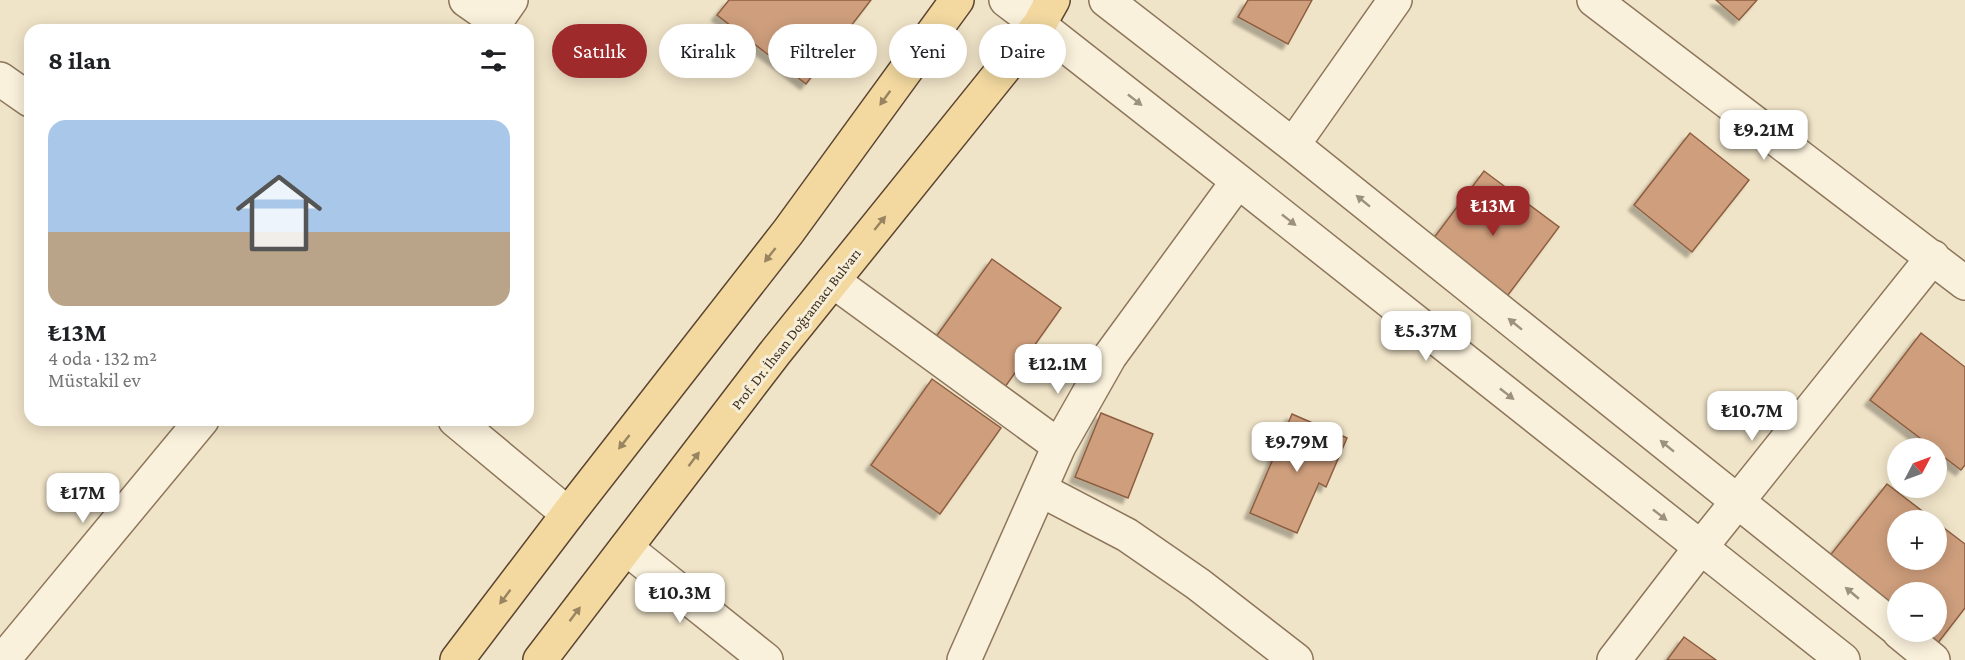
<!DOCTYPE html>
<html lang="tr">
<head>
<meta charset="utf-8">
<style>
  body { margin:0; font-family:"Crimson Pro",serif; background:#f6f6f6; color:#202124; height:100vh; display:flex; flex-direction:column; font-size:22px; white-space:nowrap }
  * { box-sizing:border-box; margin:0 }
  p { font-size:20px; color:#757577 }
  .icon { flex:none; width:33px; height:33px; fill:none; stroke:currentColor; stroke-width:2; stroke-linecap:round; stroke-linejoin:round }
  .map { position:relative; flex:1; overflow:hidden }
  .details { position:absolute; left:24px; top:24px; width:510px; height:402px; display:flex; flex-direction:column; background:#fff; border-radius:18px; box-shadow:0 3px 15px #0003 }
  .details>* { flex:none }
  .top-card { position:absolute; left:552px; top:24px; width:570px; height:54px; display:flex; gap:12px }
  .needle { width:39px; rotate:49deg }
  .tools { position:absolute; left:1887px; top:438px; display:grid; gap:12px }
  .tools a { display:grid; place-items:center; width:60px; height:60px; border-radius:50%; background:#fff; box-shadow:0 3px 15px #0003; font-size:30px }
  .price { position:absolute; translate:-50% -51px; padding:0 14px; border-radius:12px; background:#fff; color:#222; font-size:20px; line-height:39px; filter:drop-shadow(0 2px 3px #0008) }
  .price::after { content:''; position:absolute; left:50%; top:36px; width:18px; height:14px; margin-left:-9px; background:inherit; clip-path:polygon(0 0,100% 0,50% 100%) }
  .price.current { background:#9e2a2b; color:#fff }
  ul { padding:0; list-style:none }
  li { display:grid; align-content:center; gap:12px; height:318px; padding:0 24px }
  li span { display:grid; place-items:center; height:186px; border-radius:18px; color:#555 }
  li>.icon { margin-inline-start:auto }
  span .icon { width:108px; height:108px; fill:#fffc; stroke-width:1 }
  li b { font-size:26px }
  h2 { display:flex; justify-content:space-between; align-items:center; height:72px; padding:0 24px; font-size:26px }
  .chip { padding:0 21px; border-radius:27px; background:#fff; box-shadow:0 3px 15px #0003; font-size:21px; line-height:54px }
  .chip.current { background:#9e2a2b; color:#fff }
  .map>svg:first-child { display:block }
  .building { fill:#cf9f7d; stroke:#8d5f41; stroke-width:1.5; filter:url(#shadow) }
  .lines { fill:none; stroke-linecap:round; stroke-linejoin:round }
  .minor-casing { stroke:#8d765c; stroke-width:36 }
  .tertiary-casing { stroke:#8d765c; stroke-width:36 }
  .primary-casing { stroke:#5b4430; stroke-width:36 }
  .minor { stroke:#faf1dc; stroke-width:33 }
  .tertiary { stroke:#faf1dc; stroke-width:33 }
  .primary { stroke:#f3d9a0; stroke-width:33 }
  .oneway { fill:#988460 }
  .oneway2 { fill:#9c907e }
  .labels { text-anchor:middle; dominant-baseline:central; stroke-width:6; stroke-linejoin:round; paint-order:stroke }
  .street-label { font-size:15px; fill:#3d2e20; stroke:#f7eed8 }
</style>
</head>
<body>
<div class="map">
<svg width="1965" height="660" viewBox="0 0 1965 660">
  <defs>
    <filter id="shadow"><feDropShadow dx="-5.5" dy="5.5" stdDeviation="1.5" flood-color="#0004"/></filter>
  </defs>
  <rect width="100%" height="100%" fill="#f0e4c8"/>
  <path class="building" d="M729,0h142l-65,84 -89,-69z
    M1248,0h64l-24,44 -50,-27z
    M1716,0h41l-18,20z
    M1690,133l59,47 -57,72 -58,-47z
    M1484,171l75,56 -57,76 -75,-56z
    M992,259l69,49 -61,86 -70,-49z
    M1921,333l44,34v98l-4,5 -25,-19v-3h-3l-63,-48z
    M932,379l69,49 -61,86 -69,-49z
    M1101,413l52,21 -25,64 -53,-21z
    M1292,414l55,24 -21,49 -7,-4 -22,50 -47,-20z
    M1887,484l47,36h-36v40h38v-38l29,22v64l-31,40 -22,-16h24v-40h-38v28l-74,-57z
    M1684,637l32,23h-49z"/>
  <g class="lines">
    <defs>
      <path id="minor" d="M466,0l30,21
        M1106,0l187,145 605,485
        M1594,0l371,283
        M1039,25l199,156 605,479
        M490,30l21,-30
        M0,79l30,21
        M1293,145l102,-145
        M833,281l226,165
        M455,420l113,94
        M1041,490l86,45 71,49 98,76
        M626,548l140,112
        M1899,632l34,28
        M3,660l199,-240
        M964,660l95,-214 51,-90 128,-175
        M1614,660l87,-113 232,-290"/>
      <path id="tertiary" d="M1006,0l33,25"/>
      <path id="primary" d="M457,660l111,-146 220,-282 169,-232
        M540,660l234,-306 265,-329 14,-25"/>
    </defs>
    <use href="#minor" class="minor-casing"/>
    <use href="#tertiary" class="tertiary-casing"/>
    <use href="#primary" class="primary-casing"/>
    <use href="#minor" class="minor"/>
    <use href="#tertiary" class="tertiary"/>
    <use href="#primary" class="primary"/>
  </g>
  <defs><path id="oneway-solid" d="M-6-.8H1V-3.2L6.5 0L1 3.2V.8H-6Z" transform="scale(1.5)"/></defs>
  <g class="oneway">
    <use href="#oneway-solid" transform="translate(885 98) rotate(126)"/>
    <use href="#oneway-solid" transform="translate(880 223) rotate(-51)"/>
    <use href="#oneway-solid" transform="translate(770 255) rotate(128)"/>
    <use href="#oneway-solid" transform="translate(624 442) rotate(128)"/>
    <use href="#oneway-solid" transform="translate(694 459) rotate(-53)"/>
    <use href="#oneway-solid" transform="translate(505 597) rotate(127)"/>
    <use href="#oneway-solid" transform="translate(575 614) rotate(-53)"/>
  </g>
  <g class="oneway2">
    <use href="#oneway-solid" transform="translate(1135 100) rotate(38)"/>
    <use href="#oneway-solid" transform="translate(1363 201) rotate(-141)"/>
    <use href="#oneway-solid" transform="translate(1289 220) rotate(38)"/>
    <use href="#oneway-solid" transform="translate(1515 324) rotate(-141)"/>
    <use href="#oneway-solid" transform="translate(1507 394) rotate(38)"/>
    <use href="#oneway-solid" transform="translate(1667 446) rotate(-141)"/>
    <use href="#oneway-solid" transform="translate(1660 515) rotate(38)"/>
    <use href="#oneway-solid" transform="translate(1852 593) rotate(-140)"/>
  </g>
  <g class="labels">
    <g class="street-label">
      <text transform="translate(796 329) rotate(-52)">Prof. Dr. İhsan Doğramacı Bulvarı</text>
    </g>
  </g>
</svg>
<div class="tools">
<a><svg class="needle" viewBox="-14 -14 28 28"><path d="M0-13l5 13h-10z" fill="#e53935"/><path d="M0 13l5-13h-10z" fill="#757577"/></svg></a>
<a>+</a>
<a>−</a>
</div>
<b class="price" style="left:1764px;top:161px">₺9.21M</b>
<b class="price current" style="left:1493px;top:237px">₺13M</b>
<b class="price" style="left:1426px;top:362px">₺5.37M</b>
<b class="price" style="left:1058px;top:395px">₺12.1M</b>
<b class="price" style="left:1752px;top:442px">₺10.7M</b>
<b class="price" style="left:1297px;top:473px">₺9.79M</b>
<b class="price" style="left:83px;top:524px">₺17M</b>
<b class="price" style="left:680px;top:624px">₺10.3M</b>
<div class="top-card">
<a class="chip current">Satılık</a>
<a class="chip">Kiralık</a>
<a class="chip">Filtreler</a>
<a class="chip">Yeni</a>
<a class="chip">Daire</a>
</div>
<section class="details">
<h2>8 ilan<svg class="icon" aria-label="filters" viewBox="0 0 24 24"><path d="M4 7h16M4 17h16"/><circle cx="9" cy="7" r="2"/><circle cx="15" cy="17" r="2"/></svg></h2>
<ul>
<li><span style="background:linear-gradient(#a9c7e8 60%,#b9a48a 0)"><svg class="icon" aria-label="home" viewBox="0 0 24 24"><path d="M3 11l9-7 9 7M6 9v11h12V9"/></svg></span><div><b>₺13M</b><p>4 oda · 132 m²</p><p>Müstakil ev</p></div></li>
</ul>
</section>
</div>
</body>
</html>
